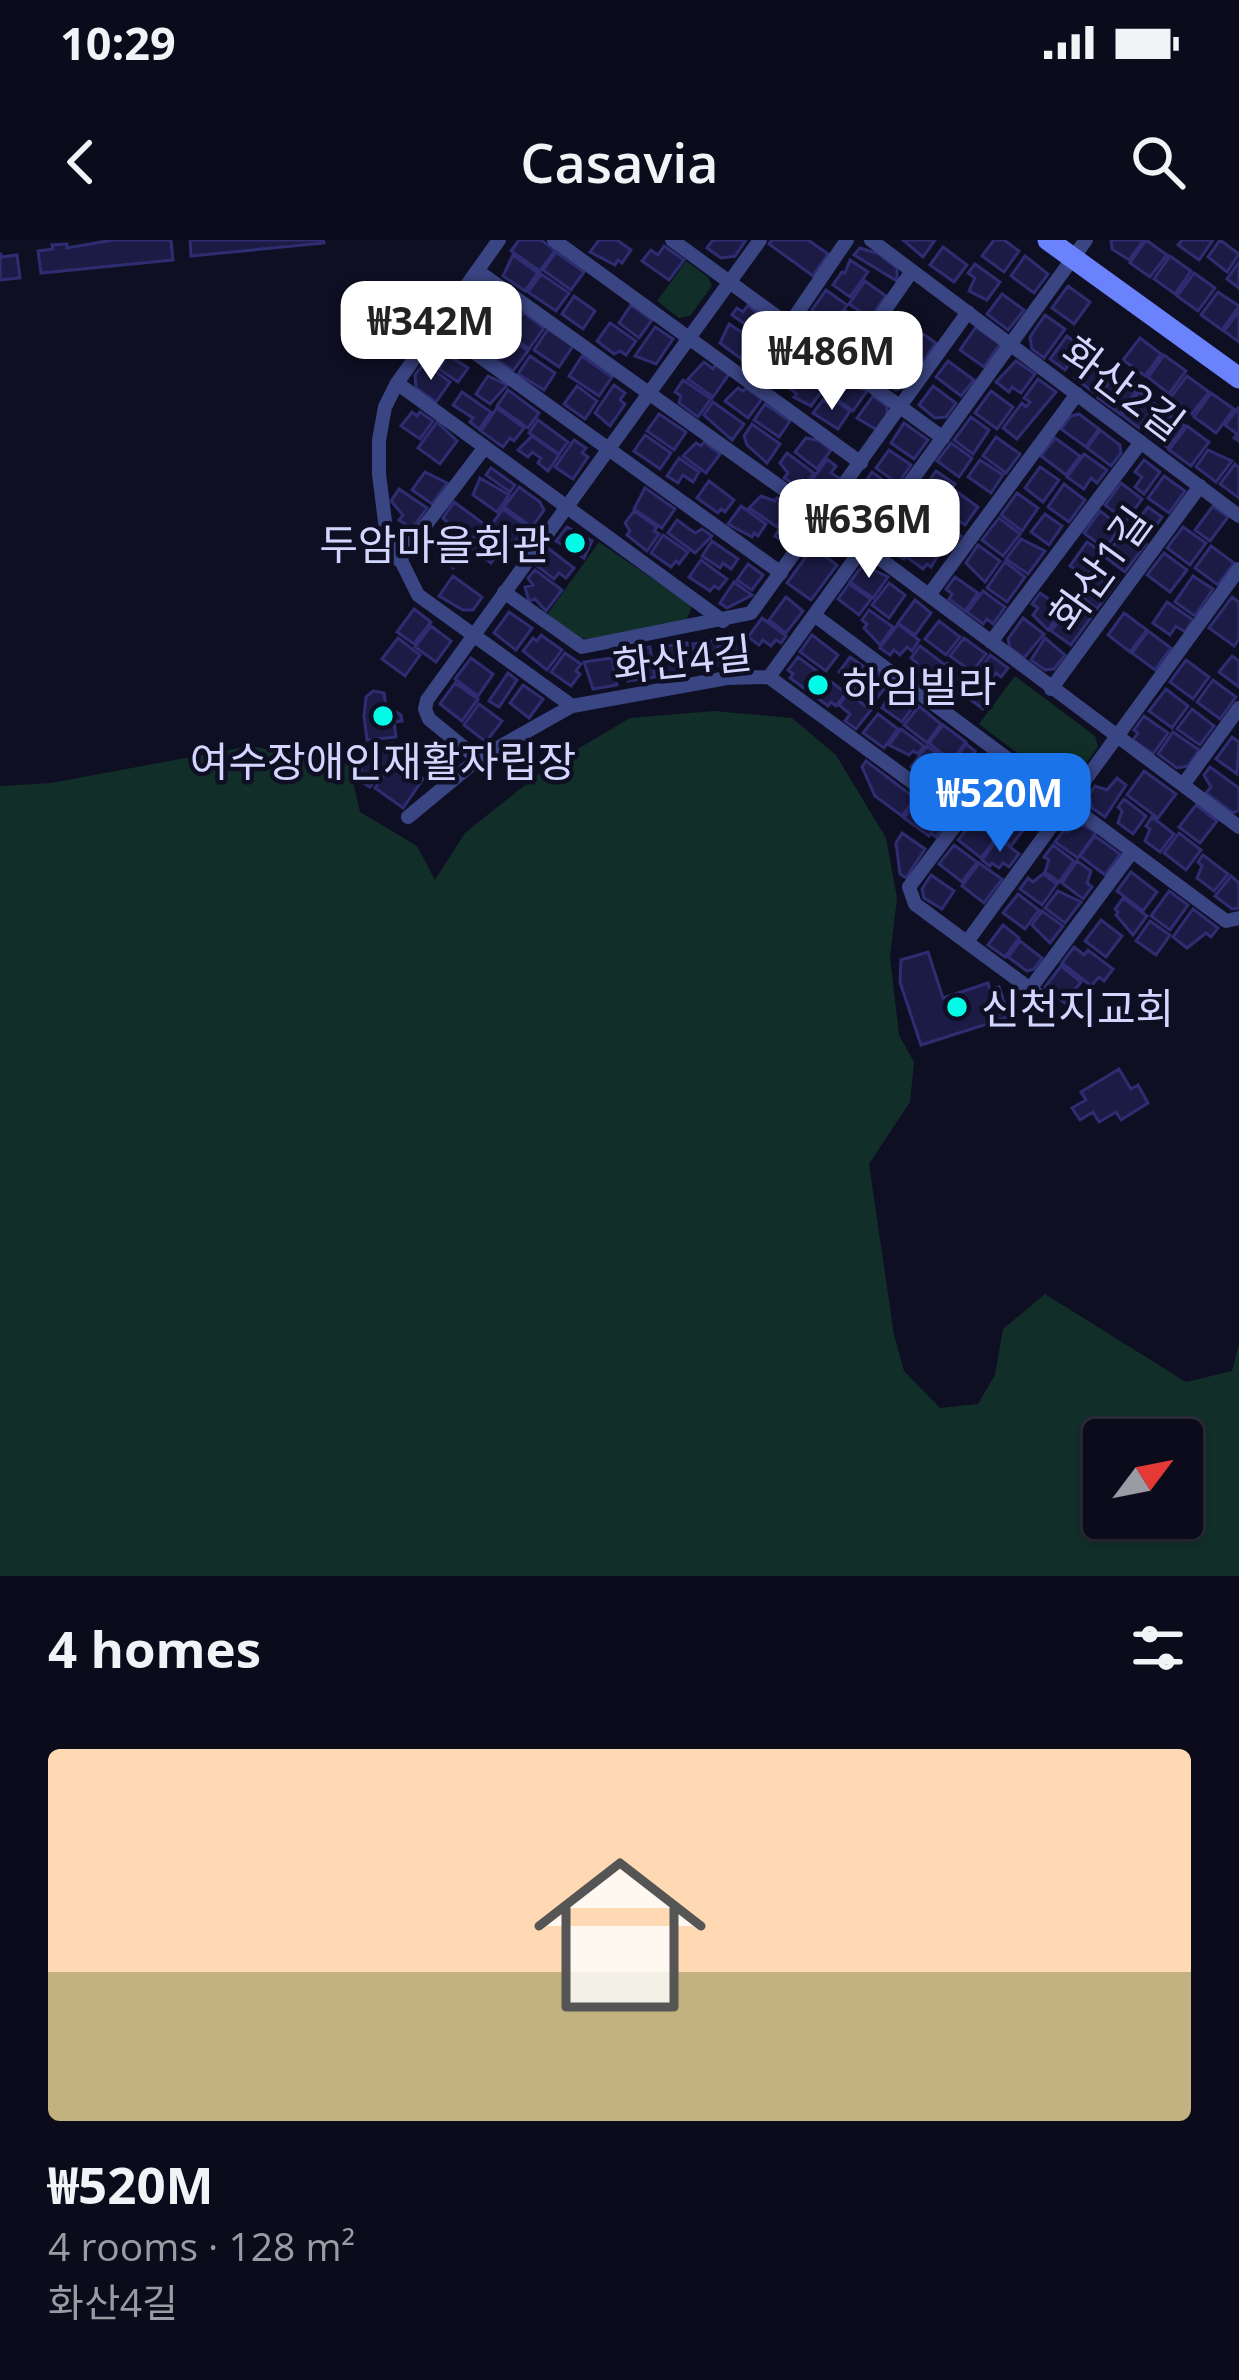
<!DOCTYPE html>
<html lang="en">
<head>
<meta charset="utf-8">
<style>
  body { margin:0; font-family:"Open Sans","Noto Sans KR",sans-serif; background:#191928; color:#f1f3f6; height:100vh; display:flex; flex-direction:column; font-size:45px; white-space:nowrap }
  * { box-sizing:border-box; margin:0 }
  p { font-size:39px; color:#9a9ba3 }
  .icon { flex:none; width:66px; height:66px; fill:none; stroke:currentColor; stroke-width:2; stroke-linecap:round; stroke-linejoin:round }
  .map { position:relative; height:1336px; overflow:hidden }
  .details { display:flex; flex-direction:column; background:#0b0b1b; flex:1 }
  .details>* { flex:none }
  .needle { width:78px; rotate:58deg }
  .buttons { position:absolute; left:1083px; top:1179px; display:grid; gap:24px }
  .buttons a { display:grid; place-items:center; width:120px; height:120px; border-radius:12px; background:#0b0b1b; box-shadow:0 3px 9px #0004,0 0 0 3px #2b2b3a; font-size:60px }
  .price { position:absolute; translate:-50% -102px; padding:0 27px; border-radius:24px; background:#fff; color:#222; font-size:39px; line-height:78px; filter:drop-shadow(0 3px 6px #0008) }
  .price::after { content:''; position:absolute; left:50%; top:72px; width:36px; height:27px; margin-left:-18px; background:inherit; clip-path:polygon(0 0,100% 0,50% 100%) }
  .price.current { background:#1a73e8; color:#fff }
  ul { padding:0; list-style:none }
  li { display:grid; align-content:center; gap:24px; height:636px; padding:0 48px }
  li+li { border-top:3px solid #2b2b3a }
  li span { display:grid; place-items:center; height:372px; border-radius:12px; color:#555 }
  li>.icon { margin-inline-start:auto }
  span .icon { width:216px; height:216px; fill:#fffc; stroke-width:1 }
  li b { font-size:51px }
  h2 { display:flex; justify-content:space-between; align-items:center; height:144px; padding:0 48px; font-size:51px }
  .status { display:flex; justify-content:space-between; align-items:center; height:84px; padding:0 60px; background:#0b0b1b; direction:ltr }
  .status svg { height:33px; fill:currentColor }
  header { display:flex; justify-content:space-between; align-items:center; height:156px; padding:0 48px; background:#0b0b1b; font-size:54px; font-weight:600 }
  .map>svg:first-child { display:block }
  .green { fill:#122e28; fill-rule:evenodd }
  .building { fill:#1c1b45; stroke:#2e2d71; stroke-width:3 }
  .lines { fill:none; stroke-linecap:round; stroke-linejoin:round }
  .street { stroke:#3a4583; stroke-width:14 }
  .secondary { stroke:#6b82fd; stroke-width:21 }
  .poi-dot { fill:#03fae6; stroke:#0f0f24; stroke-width:4.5 }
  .labels { text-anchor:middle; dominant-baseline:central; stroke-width:9; stroke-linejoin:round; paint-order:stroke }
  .street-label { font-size:42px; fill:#d3d6fe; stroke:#0f0f24 }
  .poi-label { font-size:42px; fill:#d3d6fe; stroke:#0f0f24; text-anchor:start }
</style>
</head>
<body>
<div class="status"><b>10:29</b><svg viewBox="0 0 49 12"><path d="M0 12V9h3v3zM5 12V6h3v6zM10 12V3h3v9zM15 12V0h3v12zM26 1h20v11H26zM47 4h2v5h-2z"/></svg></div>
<header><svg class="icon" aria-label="back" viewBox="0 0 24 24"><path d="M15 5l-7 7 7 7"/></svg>Casavia<svg class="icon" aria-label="search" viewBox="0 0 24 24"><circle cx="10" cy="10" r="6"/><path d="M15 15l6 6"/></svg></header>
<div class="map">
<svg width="1239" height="1336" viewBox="0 0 1239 1336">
  <rect width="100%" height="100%" fill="#0f0f24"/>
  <path class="green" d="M686,21l22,16 4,9 -22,30 -11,2 -22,-17z
    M599,302l93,64 -6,15 -99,18 -10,-2 -31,-21z
    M1015,436l80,60 3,11 -28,38 -9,1 -82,-62z
    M714,471l78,7 44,37 50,83 11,60 -7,59 9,78 15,27 -4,40 -41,62 25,171 10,36 36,37 38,-4 17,-29 8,-46 42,-35 141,88 46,-11 7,-27v232h-1239v-790l51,-3 199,-37 99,18 11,48 57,34 18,34 30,-47 84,-67 81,-48zM1104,1200h78v78h-78z"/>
  <path class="building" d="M113,0h58l2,20 -132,13 -3,-22 15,-2 -1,-4 15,-1v4z
    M190,0h133l1,3 -133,13z
    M519,0h22l14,10 -15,21 -29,-20z
    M599,0h18l14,10 -9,13 -4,-3 -3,5 -25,-13z
    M713,0h33l-11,16 -14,2 -14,-10z
    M772,0h36l20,14 -15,22 -44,-32z
    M903,0h32l-12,17z
    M994,0h10l15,11 -15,21 -22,-16z
    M1111,0h33l-15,20 -17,-11z
    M1146,0l21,15 -17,22 -20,-14z
    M1182,0h31l-14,20 -21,-15z
    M1220,0l19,14 -12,18 -19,-15z
    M664,6l20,14 -15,20 -27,-19 9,-11 7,5z
    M943,7l24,18 -13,17 -24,-17z
    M860,8l19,6 18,14v13l-43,-26z
    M556,12l28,20 -13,18 -28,-20z
    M0,13l2,4 15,-2 3,23 -20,2z
    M513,15l25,18 -13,18 -22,-15z
    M1025,16l23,18 -14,19 -23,-17z
    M1170,16l21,15 -16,23 -21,-15z
    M850,20l18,12 -18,25 -17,-12 9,-13 3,1z
    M1239,22v26l-12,-9z
    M975,24l25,18 -13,18 -18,-9 6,-13 -7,-5z
    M1194,33l21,15 -17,23 -21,-15z
    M541,34l28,19 -13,18 -28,-19z
    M865,41l21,15 -16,22 -21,-14z
    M1068,46l22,16 -16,22 -22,-16z
    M826,50l21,15 -17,25 -15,-11 3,-4 -6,-5z
    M1218,52l21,14 -17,24 -21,-15z
    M1002,54l22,16 -16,20 -21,-16z
    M574,56l21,15 -12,18 -21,-15z
    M631,65l21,15 -13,18 -20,-15z
    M748,65l18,15 -9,13 -25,-18 5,-7 6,4z
    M846,71l17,12 -11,17 -18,-12z
    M1239,71v31l-15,-11z
    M524,73l20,15 -15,21 -24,-18z
    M893,73l43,30 -15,21 -43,-30z
    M1045,75l20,14 -21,29 -12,-9 -2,-12z
    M610,83l26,18 -10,14 -6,-4 -6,3 -17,-13z
    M729,84l23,15 -12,19 -20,-15z
    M779,85l24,17 -12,19 -20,-14 5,-7 -5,-4z
    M655,87l18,12 -17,25 -21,-8z
    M976,87l24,17 -16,23 -24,-17z
    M548,89l25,17 -14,21 -25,-17z
    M508,96l20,15 -15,20 -24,-17z
    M1067,96l14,11 -16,23 -15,-11z
    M877,98l20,14 -17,26 -12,-8 11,-16 -9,-6z
    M1140,98l21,16 -16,22 -22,-16z
    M752,106l4,4 3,-4 21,14 -13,19 -25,-19z
    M899,113l21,14 -12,18 -12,5 -15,-10z
    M448,115l20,13 -10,14 -19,-13z
    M1164,115l22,16 -17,23 -21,-17z
    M530,116l25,17 -11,17 -26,-16z
    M582,116l30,21 -13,19 -30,-20z
    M1090,118l19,14 -16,20 -18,-14z
    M948,121l26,19 -13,16 -25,-19z
    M1016,121l19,13 -14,19 -9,-6 -3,5 -13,-10z
    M704,122l9,7 3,-5 13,10 -16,23 -25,-18z
    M813,122l22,9 -11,15 -21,-15z
    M424,123l26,19 -14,20 -20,-14 -1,-13z
    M788,126l34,25 -11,15 -17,-9 3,-3 -19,-14z
    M1114,135l22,16 -16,23 -22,-16z
    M488,136l19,9 -17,19 -14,-10z
    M1187,136l22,16 -17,22 -22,-16z
    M1038,139l18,13 -39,47 -14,-11 19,-25 4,4 4,-5 -6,-4z
    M683,140l28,19 -13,18 -19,-14 2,-7 -6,-4z
    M843,142l24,9 -14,20 -23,-17z
    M614,145l11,8 -5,7 5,4 -15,22 -15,-13z
    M577,146l20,15 -12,18 -21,-15z
    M933,146l23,17 -10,14 -11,1 -16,-13z
    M738,148l5,3 3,-3 16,11 -14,19 -23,-17z
    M508,150l31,23 -11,15 -31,-22z
    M991,151l22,16 -16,22 -22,-16z
    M462,152l29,20 -12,17 -9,-7 3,-4 -20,-13z
    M1139,152l17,13 -17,23 -17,-13z
    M1211,153l23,16 -18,24 -22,-16z
    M873,156l14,10v10l-10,14 -20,-12z
    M831,157l19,14 -12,18 -25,-16 10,-13 4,3z
    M713,162l31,22 -12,16 -28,-25z
    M765,164l25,17 -11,16 -25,-17z
    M497,168l27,20 -10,13 -4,-3 -7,9 -22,-16z
    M1238,168l1,1v32l-5,-3 3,-4 -12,-9z
    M1163,170l22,16 -17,22 -22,-16z
    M412,172l5,4 3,-4 13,9 -13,18 -19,-13z
    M659,174l27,18 -12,18 -27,-19z
    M1079,174l20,15 -13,18 -25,-18 10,-13z
    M971,177l18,13 -16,24 -19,-14z
    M538,180l30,22 -9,12 -30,-21z
    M437,182l20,19 -17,23 -22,-16z
    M904,183l24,17 -14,19 -23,-16z
    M752,184l28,20 -13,19 -20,-18 -3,-9z
    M1187,186l22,16 -18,24 -22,-16z
    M1100,190l20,15 1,8 -10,13 -24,-18z
    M645,195l26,18 -11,16 -26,-18z
    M532,196l27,19 -11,16 -10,-8 3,-5 -9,-6 -4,5 -10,-7z
    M996,197l24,17 -14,19 -23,-17z
    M806,198l14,3 11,9 -14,19 -22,-17z
    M1055,198l25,18 -14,19 -25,-19z
    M574,200l12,8 -4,5 6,4 -15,22 -18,-12z
    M704,202l16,12 -14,19 -23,-17 13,-13 5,3z
    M951,203l21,15 -13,19 -22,-16z
    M889,210l22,15 -13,19 -22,-16z
    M1208,210l24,11 -16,21 -20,-15z
    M787,213l27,20 -12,17 -18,-12 4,-5 -8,-10z
    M1084,214l23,16 -10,13 -6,-5 -7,11 -17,-12z
    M679,218l20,14 -6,10 -10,-7 -5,8 -11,-7z
    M827,219l9,7 -5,7 8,5 -16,23 -19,-10z
    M980,220l23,15 -12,18 -23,-16z
    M1144,220l16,12 -16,22 -9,-7 7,-10 -7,-5z
    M1235,224l4,4v30l-19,-14z
    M1040,227l19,13 -16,22 -18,-14z
    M491,228l24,17 -5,7 -24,-17z
    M936,231l19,13 -16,22 -18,-13z
    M425,232l22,11 -15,21 -20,-14z
    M872,232l22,16 -14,18 -21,-15z
    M1164,236l21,15 -16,22 -21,-15z
    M480,238l29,17 -12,17 -24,-17z
    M709,241l25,19 -9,12 -4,-3 -3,4 -21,-15z
    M1121,243l21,16 -16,22 -21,-16z
    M1064,244l21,16 -16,22 -21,-15z
    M519,247l21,15 4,8 -12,17 -28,-20z
    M645,248l30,21 -13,19 -28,-19z
    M399,249l28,19 -15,21 -13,-9 4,-5 -12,-14z
    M956,251l22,16 -13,18 -22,-15z
    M1017,253l21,15 -16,23 -21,-16z
    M850,254l27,18 -14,19 -19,-10 8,-11 -8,-6z
    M761,256l14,5 2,-3 13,9 -13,20 -28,-19z
    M911,261l25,11 -15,21 -22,-15z
    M454,262l30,22 -15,20 -26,-26z
    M741,266l25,18 -8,12 -4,-3 -2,4 -24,-13z
    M1213,266l15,11 -18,24 -15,-11z
    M1148,267l14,10 -10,14 -14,-11z
    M503,269l23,17 -11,17 -26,-15z
    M634,271l23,16 -3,4 5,3 -12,17 -20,-16 3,-4 -5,-8z
    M791,271l13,8 -14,27 -15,-10z
    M1100,271l21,16 -16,22 -21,-16z
    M1045,274l17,12 -13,19 -18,-13z
    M936,278l25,18 -14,18 -24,-17z
    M999,278l21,16 -17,22 -21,-16z
    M677,280l18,13 7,-4 10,7 -17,17 -27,-20z
    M893,282l24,18 -13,19 -18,-9 3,-4 -9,-6z
    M567,287l25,14 -8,17 -28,-17z
    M1183,287l23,16 -16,22 -23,-17z
    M1126,289l20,15 -21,28 -20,-15z
    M487,290l26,18 -9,13 -8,-5 -5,7 -18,-14z
    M663,295l25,17 -9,12 -3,-3 -5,6 -20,-14z
    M452,298l15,11 -14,19 -15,-11z
    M1021,299l24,12 -17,23 -22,-15z
    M712,301l26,18 -7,10 -8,-6 -3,5 -18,-12z
    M920,301l19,13 -8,13 -4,-3 -4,5 -15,-11z
    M1087,302l16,11 -17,24 -16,-11z
    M978,305l22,16 -15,21 -19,-19z
    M1211,306l23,17 -16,22 -23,-17z
    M813,307l24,18 -26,35 -24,-17z
    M549,309l25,19 -8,10 -7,-5 -5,6 -17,-13z
    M1164,313l23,17 -17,22 -23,-17z
    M701,320l26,19 -8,10 -5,-3 -4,5 -21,-14z
    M1005,322l20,15 -18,25 -20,-14z
    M748,324l15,11 -11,15 -15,-10z
    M863,325l25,12 -15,21 -23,-16z
    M1097,325l21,15 -21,29 -20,-15z
    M535,330l27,20 -16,21 -11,-12 -6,2 -4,-14 8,-2 -5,-7z
    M453,336l29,21 -9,13h-10l-24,-14z
    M1193,336l20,13 -18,27 -20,-14z
    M955,337l23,16 -13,18 -16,-12 3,-5 -6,-5z
    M734,342l18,13 -25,13 -7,-5z
    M889,343l16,12 -16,23 -17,-13z
    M849,344l22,15 -12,16 -21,-16z
    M983,351l22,16 -12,17 -6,-5 -4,5 -16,-12z
    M1040,353l23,16 -15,21 -15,-15 5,-7 -6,-4z
    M786,357l17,14 -17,22 -17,-13z
    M1232,357l7,5v37l-5,7 -25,-18z
    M915,360l16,13 -16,22 -17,-12z
    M1072,362l20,14 -21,29 -20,-14z
    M1167,362l26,18 -8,12 -9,-6 -6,9 -17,-12z
    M414,369l17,13 -17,22 -17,-12z
    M869,370l24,17 -13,18 -16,-17 3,-4 -5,-4z
    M509,372l23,16 -16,22 -22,-17z
    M1124,373l23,17 -17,22 -22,-17z
    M762,378l24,18 -5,7 -5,-3 -5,6 -8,-6 -4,5 -11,-8z
    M1023,378l21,16 -20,24 -14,-10 -2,-9z
    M939,381l21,16 -14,18 -21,-16z
    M898,384l21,16 -7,11 -5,-4 -7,8 -6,-5 -4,5 -10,-7z
    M431,386l20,15 -15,21 -21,-15z
    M1148,391l23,17 -16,22 -23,-17z
    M541,395l21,15 -15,20 -24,-19 10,-13 4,3z
    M812,395l26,20 -12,16 -26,-19z
    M745,396l2,17 -11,1 1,7 -14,2 -3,-24z
    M398,398l22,17 -15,21 -23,-17z
    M964,398l22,16 -14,18 -22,-16z
    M1045,398l20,17 -11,14 -9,1 -14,-10z
    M717,400l3,25 -23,4 -4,-25z
    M687,403l3,26 -25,4 -4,-26z
    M920,406l24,18 -16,21 -9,-6 3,-5 -8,-7 3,-4 -6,-5z
    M650,407l5,30 -27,4 -5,-29z
    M565,413l16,11 -5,7 4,3 -9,12 -20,-14z
    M990,415l18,13 -7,9 -5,-4 -11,15 -12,-9z
    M1232,416l7,5v26l-20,-15z
    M798,417l48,36 -10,13 -5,-4 -3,4 -38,-28 3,-4 -5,-4z
    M850,417l13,9 -12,15 -12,-9z
    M471,418l22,16 -15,22 -23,-17z
    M612,418l5,27 -24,4 -9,-27z
    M1186,420l23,17 -16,22 -23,-17z
    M947,423l22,15 -12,16 -21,-15z
    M869,426l21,16 -17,21 -21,-16z
    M508,433l9,7 -18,27 -10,-6z
    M970,440l22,17 -9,12 -22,-16z
    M1213,440l23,17 -16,22 -23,-17z
    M455,443l23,16 -16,22 -22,-17z
    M523,445l20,14 -14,19 -19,-15z
    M896,448l20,15 -14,19 -20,-14z
    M1166,449l22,17 -16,22 -23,-17z
    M373,451l11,2 2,13 15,9 1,6 -8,1 2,15 -29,3 -3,-24 2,-19z
    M848,453l23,17 -15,19 -11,-8 5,-7 -11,-9z
    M479,464l23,17 -16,21 -22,-17z
    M919,466l22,18 -14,19 -23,-18z
    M1192,469l22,17 -14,19 -23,-16z
    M878,474l20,15 -14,19 -21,-15z
    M1144,476l24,17 -15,21 -20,-14 5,-7 -4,-3z
    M943,485l23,17 -15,19 -22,-18z
    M901,489l23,17 -6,8 -5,-3 -4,4 -20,-10z
    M1173,492l26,18 -11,16 -11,2 -19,-14z
    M1232,497l7,5 -2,32 -21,-15z
    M392,503l6,5 -28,39 -8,-5 -2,-18 13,-17z
    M966,504l9,7 -4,6 15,10 -9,13 -24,-17z
    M927,506l42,31 -15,21 -43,-31z
    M395,520l28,19 -20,29 -28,-20z
    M866,521l49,37 -13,18 -27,-20 -13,-29z
    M1210,527l29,21v22l-6,3 -27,-20 5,-6 -7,-12z
    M1144,531l32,23 -18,24 -31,-23z
    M1117,538l9,7 -21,32 -13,-9 -3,-13 6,-9 12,4z
    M1007,540l13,6 2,-4 9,6 -16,22 -22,-17z
    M990,558l23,17 -15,19 -22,-18z
    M1124,559l22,17 -13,18 -15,-11 4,-12 -4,-4z
    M914,565l31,19 -9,13 -5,-4 -2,3 -25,-18z
    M1196,565l21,16 -17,22 -21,-16z
    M1014,575l13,10 -16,21 -13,-9z
    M1152,577l22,17 -14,18 -15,-11 5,-12 -4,-3z
    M973,581l23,17 -15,20 -23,-18z
    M1078,583l18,9 -18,26 -23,-16 9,-12 3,2z
    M902,593l23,16 -19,29 -6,-4 -4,-31z
    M1179,593l22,17 -15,20 -22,-17z
    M1095,596l25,18 -15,21 -25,-19z
    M998,598l21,16 -10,13 -6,-4 -4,5 -7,-5 -2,3 -8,-6z
    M954,605l23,17 -15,20 -23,-18z
    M1053,605l21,16 -15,21 -14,-10 4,-12 -5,-3z
    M1203,615l25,19 -14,17 -17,-13 5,-12 -4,-4z
    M1077,621l14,10 -4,12 5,4 -9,12 -21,-16z
    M979,623l23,16 -18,24 -22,-17z
    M1131,632l26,20 -14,19 -26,-20z
    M1043,634l14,10 -15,21 -22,-16 8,-11 5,4z
    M931,635l23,16 -12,18 -18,-11 -2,-9z
    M1231,636l8,7v25l-7,1 -17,-13z
    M1058,651l23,11 -16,21 -20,-15z
    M1169,651l19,14 -18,25 -19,-14z
    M1018,654l21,16 -14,19 -22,-16z
    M1123,658l24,18 -14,19 -17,-20 2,-3 -3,-3z
    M1193,669l25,19 -7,9 -5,-4 -19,15 -14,-11z
    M1042,671l21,15 -13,17 -18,-18z
    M1101,680l21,16 -16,21 -21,-16z
    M1150,681l20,14 -14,20 -20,-14z
    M1003,685l16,13 -14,19 -17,-12z
    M1020,701l22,17 -8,11 -7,2 -19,-14z
    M1074,707l10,8 4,-5 25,19 -9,12 -5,-4 -8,9 -29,-23z
    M928,712l15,46 45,-15 2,7 9,-3 10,30 -88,28 -21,-63 1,-22z
    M1061,726l20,16 -16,21 -20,-16z
    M1119,829l12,20 7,-4 10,18 -27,17 -5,-8 -17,10 -6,-10 -13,8 -8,-12 14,-8 -5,-8z"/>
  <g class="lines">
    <path class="street" d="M499,0l-102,143 -12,24 -6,33v34l7,56 32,65 154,111 155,-28 42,-1 192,141 -52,69 6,17 126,93
      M554,0l307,223
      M672,0l271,198
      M871,0l368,276
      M479,32l384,274 376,281
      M789,85l58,-85
      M439,87l342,246
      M846,126l66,-95
      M397,143l326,238
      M399,320l86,-113
      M504,352l78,55 169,-34 217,-301
      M929,355l148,-201
      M814,375l412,306 13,-3
      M991,402l150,-200
      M769,437l317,-437
      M1051,449l149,-203
      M478,519l94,-53
      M1183,545l56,-77
      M408,577l70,-58 -49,-40 -4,-10 2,-9 333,-460
      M961,578l45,-60
      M967,702l272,-373
      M1030,749l102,-137"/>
    <path class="secondary" d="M1048,0l191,138"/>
  </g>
  <g class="poi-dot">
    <circle cx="575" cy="303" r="12"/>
    <circle cx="818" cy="445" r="12"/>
    <circle cx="383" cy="476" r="12"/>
    <circle cx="957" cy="767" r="12"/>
  </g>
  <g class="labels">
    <g class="street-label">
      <text transform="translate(1124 147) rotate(37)">화산2길</text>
      <text transform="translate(1099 328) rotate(-54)">화산1길</text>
      <text transform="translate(682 418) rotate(-6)">화산4길</text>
    </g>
    <g class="poi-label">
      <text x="551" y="303" text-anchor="end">두암마을회관</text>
      <text x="842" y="445">하임빌라</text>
      <text x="383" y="520" text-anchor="middle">여수장애인재활자립장</text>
      <text x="981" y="767">신천지교회</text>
    </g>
  </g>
</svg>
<div class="buttons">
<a><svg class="needle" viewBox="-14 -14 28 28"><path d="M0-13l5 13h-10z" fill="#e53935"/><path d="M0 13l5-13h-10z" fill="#9a9ba3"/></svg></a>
</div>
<b class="price" style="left:431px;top:143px">₩342M</b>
<b class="price" style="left:832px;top:173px">₩486M</b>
<b class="price" style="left:869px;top:341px">₩636M</b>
<b class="price current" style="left:1000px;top:615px">₩520M</b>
</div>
<section class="details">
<h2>4 homes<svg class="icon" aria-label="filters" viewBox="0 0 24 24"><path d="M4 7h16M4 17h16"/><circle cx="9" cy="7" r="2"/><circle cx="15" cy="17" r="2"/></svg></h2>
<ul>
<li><span style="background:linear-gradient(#ffd9b3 60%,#c2b280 0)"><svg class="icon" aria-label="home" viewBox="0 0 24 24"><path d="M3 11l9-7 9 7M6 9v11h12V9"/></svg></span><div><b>₩520M</b><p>4 rooms · 128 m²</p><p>화산4길</p></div></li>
</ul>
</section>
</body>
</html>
